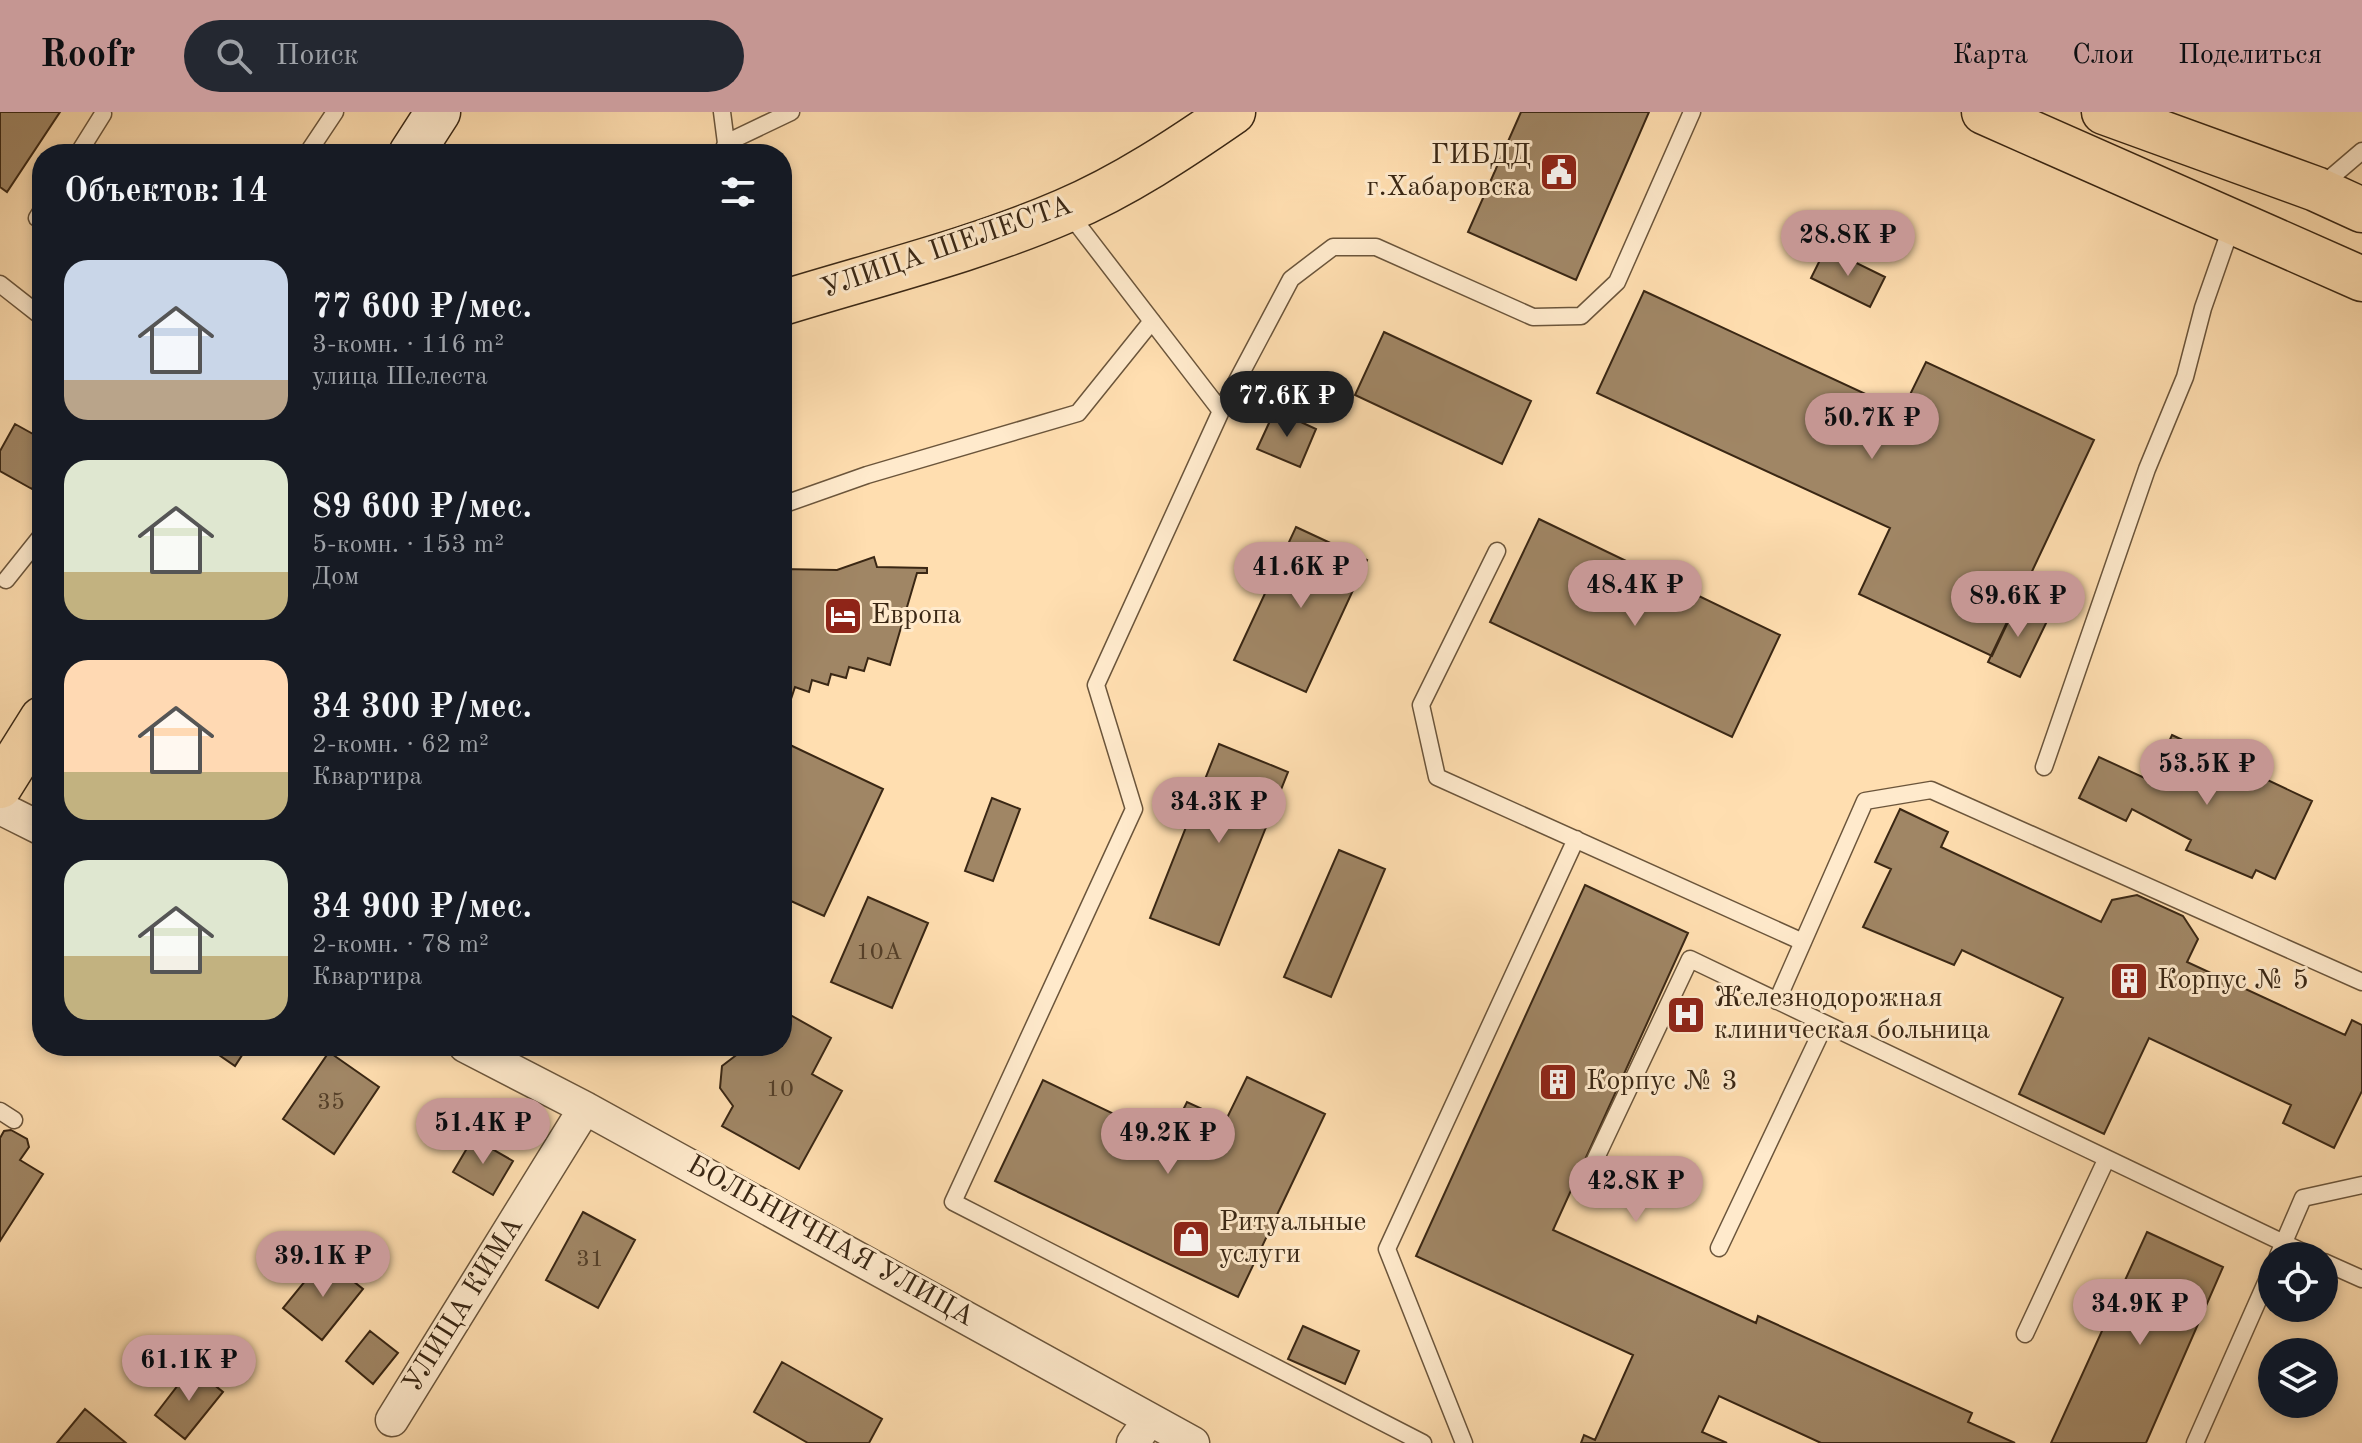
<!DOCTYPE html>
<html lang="ru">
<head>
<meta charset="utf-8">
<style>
  body { margin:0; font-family:"Old Standard TT",serif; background:#242831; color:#f1f3f6; height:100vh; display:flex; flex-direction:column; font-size:30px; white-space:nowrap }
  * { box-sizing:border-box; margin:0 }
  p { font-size:26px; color:#9ea1a6 }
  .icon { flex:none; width:44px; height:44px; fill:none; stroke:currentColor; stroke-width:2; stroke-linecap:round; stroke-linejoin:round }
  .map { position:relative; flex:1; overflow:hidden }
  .side { position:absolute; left:32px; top:32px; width:760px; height:912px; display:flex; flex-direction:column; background:#171b24; border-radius:32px; box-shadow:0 4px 12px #0003 }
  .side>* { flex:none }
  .tools { position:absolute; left:2258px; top:1130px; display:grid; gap:16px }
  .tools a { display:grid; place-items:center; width:80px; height:80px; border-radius:50%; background:#171b24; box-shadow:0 4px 12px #0003; font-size:40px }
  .price { position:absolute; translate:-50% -68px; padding:0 18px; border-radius:28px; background:#c59692; color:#111; font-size:26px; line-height:52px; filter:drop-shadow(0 2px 4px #0008) }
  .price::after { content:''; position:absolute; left:50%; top:48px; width:24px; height:18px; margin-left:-12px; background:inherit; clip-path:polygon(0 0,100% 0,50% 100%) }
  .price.selected { background:#222; color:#fff }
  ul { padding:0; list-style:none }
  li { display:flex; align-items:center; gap:24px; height:200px; padding:0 32px }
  li span { display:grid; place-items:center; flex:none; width:224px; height:160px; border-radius:24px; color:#555 }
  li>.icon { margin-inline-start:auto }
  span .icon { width:96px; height:96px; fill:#fffc; stroke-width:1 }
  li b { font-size:34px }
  h2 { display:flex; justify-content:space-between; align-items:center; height:96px; padding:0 32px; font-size:34px }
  header { display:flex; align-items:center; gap:48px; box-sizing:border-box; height:112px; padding:0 40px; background:#c59692; color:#111 }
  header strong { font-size:38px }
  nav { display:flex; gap:44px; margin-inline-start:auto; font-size:28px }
  .search { width:560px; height:72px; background:#242831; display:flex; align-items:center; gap:20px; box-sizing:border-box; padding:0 28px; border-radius:44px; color:#9ea1a6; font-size:30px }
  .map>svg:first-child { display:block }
  .building { fill:#a08665; stroke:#3a2714; stroke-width:2 }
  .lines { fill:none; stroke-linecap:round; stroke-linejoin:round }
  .lane-casing { stroke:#6b553b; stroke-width:19 }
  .street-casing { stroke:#6b553b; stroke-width:35 }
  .secondary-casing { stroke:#3a2714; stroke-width:47 }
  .primary-casing { stroke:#3a2714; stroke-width:47 }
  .lane { stroke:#ffeacc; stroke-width:16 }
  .street { stroke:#ffeacc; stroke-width:32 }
  .secondary { stroke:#ffeacc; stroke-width:44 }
  .primary { stroke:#ffdeb0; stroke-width:44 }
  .labels { text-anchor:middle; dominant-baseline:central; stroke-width:6; stroke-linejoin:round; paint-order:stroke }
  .number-label { font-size:24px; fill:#543f28 }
  .poi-label { font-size:28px; fill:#3a2714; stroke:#ffeacc; text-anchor:start }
  .street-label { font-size:28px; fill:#3a2714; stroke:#ffeacc }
</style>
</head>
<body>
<header>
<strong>Roofr</strong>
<div class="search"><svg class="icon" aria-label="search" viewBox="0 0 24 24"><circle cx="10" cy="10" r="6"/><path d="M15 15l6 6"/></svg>Поиск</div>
<nav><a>Карта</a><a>Слои</a><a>Поделиться</a></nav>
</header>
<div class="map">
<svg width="2362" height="1331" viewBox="0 0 2362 1331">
  <rect width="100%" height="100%" fill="#ffdeb0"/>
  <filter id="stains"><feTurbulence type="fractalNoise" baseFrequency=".0025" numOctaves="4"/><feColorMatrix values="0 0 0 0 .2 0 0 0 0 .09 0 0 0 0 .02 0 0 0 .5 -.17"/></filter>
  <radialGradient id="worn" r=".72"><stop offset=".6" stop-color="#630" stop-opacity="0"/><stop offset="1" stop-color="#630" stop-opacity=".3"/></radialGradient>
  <path class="building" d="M0,0h60l-53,80 -7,-5z
    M1521,0h128l-73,168 -108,-48z
    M1826,136l59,29 -15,30 -59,-29z
    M1644,179l258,120 24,-49 168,78 -102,216 -133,-62 31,-66 -293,-135z
    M1384,220l147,69 -29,63 -147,-69z
    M1275,298l41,19 -16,38 -43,-18z
    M15,312l27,15v32l-10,18 -32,-18v-20z
    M1539,407l241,116 -48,102 -242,-115z
    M1296,415l71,33 -61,132 -72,-32z
    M874,445l3,10 50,1v5h-10l-27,92 -22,-7 -4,13 -15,-4 -3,11 -15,-4 -3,11 -16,-5 -3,12 -14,-5 -4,12 -9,-3v-127l55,1z
    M2017,489l32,16 -29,60 -32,-15z
    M2172,623l140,66 -37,78 -19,-9 -4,8 -66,-28 5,-10 -59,-31 -6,12 -47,-23 20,-41 52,24z
    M788,632l95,45 -59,127 -42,-19v-140z
    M1219,632l69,28 -69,173 -69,-27z
    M992,686l28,11 -27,72 -28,-10z
    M1900,697l48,23 -7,15 160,75 11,-22 25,-5 46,21 15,23 -11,23 158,73 7,-15 10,5v66l-28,57 -51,-25 8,-18 -142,-67 -45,96 -85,-40 44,-96 -101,-48 -8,15 -91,-38 28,-58 -16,-7z
    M1339,738l46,19 -54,128 -47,-20z
    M1585,773l103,48 -135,297 203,93 2,-7 214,97 -4,9 47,21h-194l-102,-47 -17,36 25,11h-146l3,-8 11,5 38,-85 -217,-99z
    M868,785l60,26 -36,85 -61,-26z
    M785,900l46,26 -19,36 30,17 -43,78 -77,-43 11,-20 -13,-18 2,-22 17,-13 22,2 5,-9h16z
    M206,934h42l-13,20z
    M329,940l50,35 -45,67 -51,-35z
    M1247,965l78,37 -87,183 -243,-116 48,-101 125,60 19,-38 39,18z
    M11,1018l16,9 2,8 -9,13 23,14 -43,67v-103l4,-7z
    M473,1026l40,23 -20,34 -40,-23z
    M583,1100l52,28 -37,68 -52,-28z
    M2147,1120l76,35 -77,176h-95z
    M324,1146l39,31 -41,51 -39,-32z
    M1303,1214l56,25 -14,33 -57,-25z
    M370,1219l28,22 -25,31 -27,-23z
    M782,1250l100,57 -13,24h-61l-54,-31z
    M192,1255l31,25 -38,47 -30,-24z
    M85,1297l41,34h-69z"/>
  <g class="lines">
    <defs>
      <path id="lane" d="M722,0l4,31 -4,11
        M726,31l65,-31
        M78,42l25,-40
        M307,42l28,-42
        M2321,74l41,-35
        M42,98l-5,8 5,3
        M1068,100l153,199 -125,274 38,124 -181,393 470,241
        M0,172l42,33
        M1221,299l70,-132 42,-32h43l157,70 48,-1 36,-34 75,-170
        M782,393l85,-30 211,-62 74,-92
        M1497,439l-76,154 16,72 366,165
        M6,468l36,-45
        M2044,655l103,-298 38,-92 18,-69 29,-83
        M1777,889l88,-200 66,-11 431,192
        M0,999l14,9
        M1587,1065l103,-218 621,297
        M1719,1136l106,-224
        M2278,1144l25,-58 59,-13
        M2324,1150l38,17
        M2025,1222l81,-174
        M1464,1331l-77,-194 189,-410
        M2195,1331l77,-174"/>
      <path id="street" d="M0,696l42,21
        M465,934l120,62 608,335
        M392,1308l193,-312
        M1133,1331l16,-23"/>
      <path id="secondary" d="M411,42l27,-42"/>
      <path id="primary" d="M1984,0l378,167
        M2104,0l212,77 46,21
        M782,191c94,-29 193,-53 283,-92 59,-25 116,-63 168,-99
        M0,674l42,-67"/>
    </defs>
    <use href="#lane" class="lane-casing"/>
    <use href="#street" class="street-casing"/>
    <use href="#secondary" class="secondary-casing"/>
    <use href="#primary" class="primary-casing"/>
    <use href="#lane" class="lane"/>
    <use href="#street" class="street"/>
    <use href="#secondary" class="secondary"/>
    <use href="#primary" class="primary"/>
  </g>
  <defs>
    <symbol id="civic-square" viewBox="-11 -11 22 22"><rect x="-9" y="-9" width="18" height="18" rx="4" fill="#8f2418" stroke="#ffeacc"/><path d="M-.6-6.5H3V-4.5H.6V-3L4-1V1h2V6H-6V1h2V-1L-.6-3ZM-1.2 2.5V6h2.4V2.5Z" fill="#fff"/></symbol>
    <symbol id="hotel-square" viewBox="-11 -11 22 22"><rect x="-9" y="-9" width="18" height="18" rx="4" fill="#8f2418" stroke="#ffeacc"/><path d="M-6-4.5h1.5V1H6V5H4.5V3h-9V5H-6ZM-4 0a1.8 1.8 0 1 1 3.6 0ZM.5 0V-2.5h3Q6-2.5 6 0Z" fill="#fff"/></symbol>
    <symbol id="building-square" viewBox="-11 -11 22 22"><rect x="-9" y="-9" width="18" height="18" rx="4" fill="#8f2418" stroke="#ffeacc"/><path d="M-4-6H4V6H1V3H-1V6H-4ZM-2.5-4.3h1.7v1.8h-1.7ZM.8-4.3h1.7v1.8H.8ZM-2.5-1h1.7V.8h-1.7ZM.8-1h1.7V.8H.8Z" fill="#fff"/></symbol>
    <symbol id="hospital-square" viewBox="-11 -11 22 22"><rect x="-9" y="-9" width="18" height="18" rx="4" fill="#8f2418" stroke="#ffeacc"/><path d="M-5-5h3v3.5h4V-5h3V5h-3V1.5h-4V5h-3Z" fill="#fff"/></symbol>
    <symbol id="shop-square" viewBox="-11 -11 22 22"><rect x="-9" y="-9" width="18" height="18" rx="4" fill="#8f2418" stroke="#ffeacc"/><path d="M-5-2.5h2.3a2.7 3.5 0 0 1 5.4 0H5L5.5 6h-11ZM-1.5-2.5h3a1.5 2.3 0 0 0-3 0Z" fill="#fff"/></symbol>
  </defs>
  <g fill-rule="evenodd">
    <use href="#civic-square" x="1537" y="38" width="44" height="44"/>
    <use href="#hotel-square" x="821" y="482" width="44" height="44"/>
    <use href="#building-square" x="2107" y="847" width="44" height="44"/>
    <use href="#hospital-square" x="1664" y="881" width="44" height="44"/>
    <use href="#building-square" x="1536" y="948" width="44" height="44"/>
    <use href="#shop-square" x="1169" y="1105" width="44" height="44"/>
  </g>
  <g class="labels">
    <g class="number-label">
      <text x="879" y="841">10А</text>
      <text x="780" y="978">10</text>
      <text x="331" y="991">35</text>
      <text x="590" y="1148">31</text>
    </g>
    <g class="poi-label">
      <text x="1531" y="44" text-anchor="end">ГИБДД<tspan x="1531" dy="32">г.Хабаровска</tspan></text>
      <text x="871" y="504">Европа</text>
      <text x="2157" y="869">Корпус № 5</text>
      <text x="1714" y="887">Железнодорожная<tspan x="1714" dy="32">клиническая больница</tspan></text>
      <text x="1586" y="970">Корпус № 3</text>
      <text x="1219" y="1111">Ритуальные<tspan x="1219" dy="32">услуги</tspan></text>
    </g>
    <g class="street-label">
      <text transform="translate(947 136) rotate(-19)">УЛИЦА ШЕЛЕСТА</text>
      <text transform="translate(830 1130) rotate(29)">БОЛЬНИЧНАЯ УЛИЦА</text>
      <text transform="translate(464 1193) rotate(-58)">УЛИЦА КИМА</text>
    </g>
  </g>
  <rect width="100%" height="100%" filter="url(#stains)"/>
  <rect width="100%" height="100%" fill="url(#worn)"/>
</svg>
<div class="tools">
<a><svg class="icon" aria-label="locate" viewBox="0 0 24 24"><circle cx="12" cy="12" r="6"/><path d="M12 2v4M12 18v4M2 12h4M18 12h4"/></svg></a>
<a><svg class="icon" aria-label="layers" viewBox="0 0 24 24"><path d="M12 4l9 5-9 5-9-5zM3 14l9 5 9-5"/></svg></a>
</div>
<b class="price" style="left:1848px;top:166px">28.8K ₽</b>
<b class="price selected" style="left:1287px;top:327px">77.6K ₽</b>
<b class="price" style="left:1872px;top:349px">50.7K ₽</b>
<b class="price" style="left:1301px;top:498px">41.6K ₽</b>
<b class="price" style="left:1635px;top:516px">48.4K ₽</b>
<b class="price" style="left:2018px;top:527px">89.6K ₽</b>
<b class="price" style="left:2207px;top:695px">53.5K ₽</b>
<b class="price" style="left:1219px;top:733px">34.3K ₽</b>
<b class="price" style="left:483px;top:1054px">51.4K ₽</b>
<b class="price" style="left:1168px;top:1064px">49.2K ₽</b>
<b class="price" style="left:1636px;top:1112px">42.8K ₽</b>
<b class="price" style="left:323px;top:1187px">39.1K ₽</b>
<b class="price" style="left:2140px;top:1235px">34.9K ₽</b>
<b class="price" style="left:189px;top:1291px">61.1K ₽</b>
<section class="side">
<h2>Объектов: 14<svg class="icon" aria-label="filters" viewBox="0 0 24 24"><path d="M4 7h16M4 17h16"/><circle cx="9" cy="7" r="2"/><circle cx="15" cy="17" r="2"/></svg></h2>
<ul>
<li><span style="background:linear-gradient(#c9d6e8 75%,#b9a48a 0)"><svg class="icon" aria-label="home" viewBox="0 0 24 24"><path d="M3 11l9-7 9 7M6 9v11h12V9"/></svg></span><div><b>77 600 ₽/мес.</b><p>3-комн. · 116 m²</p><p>улица Шелеста</p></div></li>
<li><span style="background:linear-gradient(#dfe7d0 70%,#c2b280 0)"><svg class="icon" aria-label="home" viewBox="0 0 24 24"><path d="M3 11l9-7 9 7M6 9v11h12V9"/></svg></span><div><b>89 600 ₽/мес.</b><p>5-комн. · 153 m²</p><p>Дом</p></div></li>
<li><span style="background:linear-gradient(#ffd9b3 70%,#c2b280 0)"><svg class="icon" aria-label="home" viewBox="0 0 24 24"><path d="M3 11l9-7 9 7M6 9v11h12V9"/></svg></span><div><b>34 300 ₽/мес.</b><p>2-комн. · 62 m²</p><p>Квартира</p></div></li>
<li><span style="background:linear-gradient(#dfe7d0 60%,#c2b280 0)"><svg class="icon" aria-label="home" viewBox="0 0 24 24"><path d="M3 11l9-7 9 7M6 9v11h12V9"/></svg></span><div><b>34 900 ₽/мес.</b><p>2-комн. · 78 m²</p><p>Квартира</p></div></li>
</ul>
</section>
</div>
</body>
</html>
